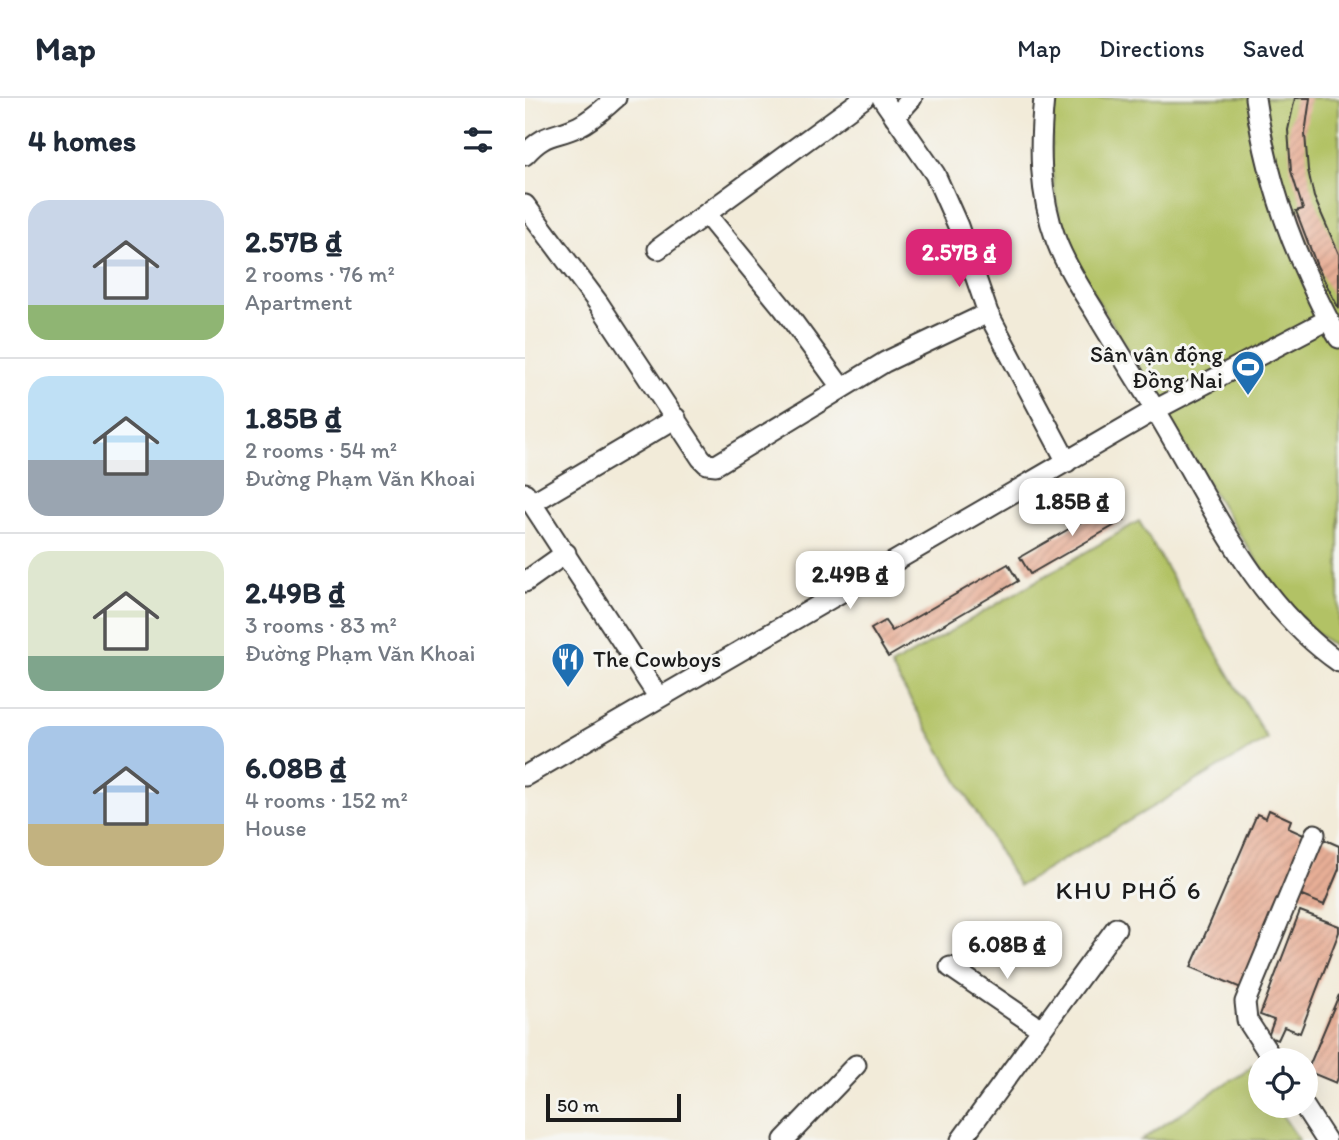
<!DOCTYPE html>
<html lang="en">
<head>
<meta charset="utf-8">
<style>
  body { margin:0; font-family:Itim,sans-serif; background:#f6f6f7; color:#1f2937; height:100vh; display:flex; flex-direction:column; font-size:26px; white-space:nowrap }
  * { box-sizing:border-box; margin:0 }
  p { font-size:23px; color:#747a83 }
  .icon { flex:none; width:38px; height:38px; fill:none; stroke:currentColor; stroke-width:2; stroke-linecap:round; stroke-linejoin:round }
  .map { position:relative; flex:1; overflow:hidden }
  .side { display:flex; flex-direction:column; background:#fff; width:525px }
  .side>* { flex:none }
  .fabs { position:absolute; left:723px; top:950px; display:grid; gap:14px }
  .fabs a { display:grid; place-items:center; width:70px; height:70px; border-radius:50%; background:#fff; box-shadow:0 7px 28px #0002; font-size:35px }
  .scale { position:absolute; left:21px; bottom:18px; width:135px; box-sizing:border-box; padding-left:7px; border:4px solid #1c1c1c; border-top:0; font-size:19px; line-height:24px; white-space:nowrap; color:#1c1c1c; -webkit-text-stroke:5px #f6f6f2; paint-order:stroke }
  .price { position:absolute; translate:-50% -60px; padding:0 16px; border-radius:14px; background:#fff; color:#222; font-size:23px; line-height:46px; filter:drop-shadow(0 2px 4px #0008) }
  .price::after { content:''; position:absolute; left:50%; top:42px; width:21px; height:16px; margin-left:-10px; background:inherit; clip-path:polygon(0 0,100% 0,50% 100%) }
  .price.active { background:#db2777; color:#fff }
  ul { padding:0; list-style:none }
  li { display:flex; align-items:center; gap:21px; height:175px; padding:0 28px }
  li+li { border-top:2px solid #e0e1e3 }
  li span { display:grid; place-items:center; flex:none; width:196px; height:140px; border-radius:21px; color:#555 }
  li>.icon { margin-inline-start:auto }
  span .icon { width:84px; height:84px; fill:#fffc; stroke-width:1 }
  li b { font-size:30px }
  h2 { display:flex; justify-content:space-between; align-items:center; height:84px; padding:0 28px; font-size:30px }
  header { display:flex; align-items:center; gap:42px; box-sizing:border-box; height:98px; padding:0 35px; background:#fff; border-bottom:2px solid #e0e1e3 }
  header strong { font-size:33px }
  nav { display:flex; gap:38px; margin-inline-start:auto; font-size:24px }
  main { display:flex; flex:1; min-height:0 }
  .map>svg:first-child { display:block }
  .grass { fill:#b2c265; stroke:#676f40; stroke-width:2 }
  .building { fill:url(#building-hatch) }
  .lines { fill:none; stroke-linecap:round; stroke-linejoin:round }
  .minor-casing { stroke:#3c3b38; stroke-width:23 }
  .minor { stroke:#fff; stroke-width:19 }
  .labels { text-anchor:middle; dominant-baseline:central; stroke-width:6; stroke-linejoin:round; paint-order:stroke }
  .poi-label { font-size:23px; fill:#1c1c1c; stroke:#f6f6f2; text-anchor:end }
  .quarter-label { font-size:26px; letter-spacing:2px; fill:#1c1c1c; stroke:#f6f6f2 }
</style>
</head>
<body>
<header>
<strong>Map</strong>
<nav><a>Map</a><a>Directions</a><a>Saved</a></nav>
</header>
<main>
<section class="side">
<h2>4 homes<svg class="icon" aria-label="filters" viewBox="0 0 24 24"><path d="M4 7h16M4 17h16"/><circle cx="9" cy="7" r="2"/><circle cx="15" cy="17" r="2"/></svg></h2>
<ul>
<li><span style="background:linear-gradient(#c9d6e8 75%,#8fb573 0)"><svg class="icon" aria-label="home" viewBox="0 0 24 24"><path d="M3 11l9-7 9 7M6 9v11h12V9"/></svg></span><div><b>2.57B ₫</b><p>2 rooms · 76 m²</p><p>Apartment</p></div></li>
<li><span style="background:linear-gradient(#bfe0f5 60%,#9aa5b1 0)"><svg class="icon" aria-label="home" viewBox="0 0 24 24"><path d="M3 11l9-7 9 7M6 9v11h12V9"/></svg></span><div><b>1.85B ₫</b><p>2 rooms · 54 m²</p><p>Đường Phạm Văn Khoai</p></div></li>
<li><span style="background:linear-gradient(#dfe7d0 75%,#7fa58c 0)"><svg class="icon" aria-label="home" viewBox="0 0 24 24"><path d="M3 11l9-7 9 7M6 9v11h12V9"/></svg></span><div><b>2.49B ₫</b><p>3 rooms · 83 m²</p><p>Đường Phạm Văn Khoai</p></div></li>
<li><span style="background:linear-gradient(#a9c7e8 70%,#c2b280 0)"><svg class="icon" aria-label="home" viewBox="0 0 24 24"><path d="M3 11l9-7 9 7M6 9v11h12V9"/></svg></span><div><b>6.08B ₫</b><p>4 rooms · 152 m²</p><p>House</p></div></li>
</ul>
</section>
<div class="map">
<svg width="814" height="1042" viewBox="0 0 814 1042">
  <defs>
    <pattern id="building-hatch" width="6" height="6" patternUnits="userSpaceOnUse" patternTransform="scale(1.75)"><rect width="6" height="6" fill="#e7ae96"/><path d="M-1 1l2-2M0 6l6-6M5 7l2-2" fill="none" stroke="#c69581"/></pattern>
  </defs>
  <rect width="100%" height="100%" fill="#f6f6f2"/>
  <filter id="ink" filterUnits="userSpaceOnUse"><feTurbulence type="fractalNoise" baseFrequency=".0143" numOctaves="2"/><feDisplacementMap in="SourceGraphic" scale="14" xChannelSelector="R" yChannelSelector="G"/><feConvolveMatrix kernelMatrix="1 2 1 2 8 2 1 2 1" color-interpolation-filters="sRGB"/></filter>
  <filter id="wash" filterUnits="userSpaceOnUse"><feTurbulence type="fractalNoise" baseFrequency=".00686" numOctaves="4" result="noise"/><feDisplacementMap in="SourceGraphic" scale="28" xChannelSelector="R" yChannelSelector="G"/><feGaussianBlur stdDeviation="1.57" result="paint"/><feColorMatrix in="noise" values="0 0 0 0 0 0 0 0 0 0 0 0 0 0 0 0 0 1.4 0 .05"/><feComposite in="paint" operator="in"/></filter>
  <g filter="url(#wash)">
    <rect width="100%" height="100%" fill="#f2ebd9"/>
    <path class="grass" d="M530,0h284v552c-43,-29 -69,-70 -97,-112 -36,-55 -68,-112 -102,-169 -23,-39 -61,-92 -75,-134 -15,-45 -17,-90 -10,-137z
      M614,423l128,218 -248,147 -128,-220z
      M725,969l10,15v24h16l23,34h-158z"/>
    <g id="blocks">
      <path class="building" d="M770,0h15l-5,36 3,36 6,27 25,57v55l-22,-43 -21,-55 7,-2 -12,-38 -3,-41z
        M589,405l10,17 -94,54 -10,-17z
        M483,466l10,17 -130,76 -17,-28 14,-8 7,10z
        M744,712l22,10 -3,8 18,8 -65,152 -50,-21 66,-153 9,4z
        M796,740l18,8v23l-15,36 -27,-11z
        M775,813l39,15v6l-39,101 -16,-6 -6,13 -10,-3 6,-17 -14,-5z
        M814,897v80l-3,8 -29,-12z"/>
    </g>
  </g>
  <g filter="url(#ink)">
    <use href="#blocks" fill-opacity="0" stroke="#3c3b38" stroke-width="2"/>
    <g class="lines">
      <defs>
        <path id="minor" d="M357,0l53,76 23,52 30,87 79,149
          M519,0c-5,49 -5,95 12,142 9,24 24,48 38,70 19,32 39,64 59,96 55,89 97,194 186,256
          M730,0c9,62 26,120 52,177 10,22 19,43 32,63
          M370,19l17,-19
          M0,57c21,-24 30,-17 54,-29 14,-7 25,-18 37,-28
          M0,107l74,99 102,154 6,6 9,1 169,-103 103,-49
          M181,116l77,94 58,79
          M133,151l206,-151
          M0,395l134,205
          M7,405l144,-85
          M0,484l41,-29
          M0,678l630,-366 172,-90
          M425,869l91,62
          M748,962l-26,-40 -2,-18 70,-168
          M779,1008l22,34
          M259,1042l72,-75
          M436,1042l155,-212"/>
      </defs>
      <use href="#minor" class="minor-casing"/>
      <use href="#minor" class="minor"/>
    </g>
  </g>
  <defs>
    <symbol id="stadium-pin" viewBox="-11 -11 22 30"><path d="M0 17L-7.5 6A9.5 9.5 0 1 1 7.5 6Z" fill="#1f6fb2" stroke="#f6f6f2"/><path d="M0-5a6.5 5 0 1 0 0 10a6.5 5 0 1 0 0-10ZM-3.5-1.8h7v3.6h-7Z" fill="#fff"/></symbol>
    <symbol id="restaurant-pin" viewBox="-11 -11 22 30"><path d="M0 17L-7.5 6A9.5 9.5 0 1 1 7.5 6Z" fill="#1f6fb2" stroke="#f6f6f2"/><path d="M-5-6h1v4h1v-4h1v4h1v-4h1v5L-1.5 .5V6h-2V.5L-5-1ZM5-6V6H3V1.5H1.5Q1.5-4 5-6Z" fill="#fff"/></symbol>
  </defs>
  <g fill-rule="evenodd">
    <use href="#stadium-pin" x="704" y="250" width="38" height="52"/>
    <use href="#restaurant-pin" x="24" y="542" width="38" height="52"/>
  </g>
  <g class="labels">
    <g class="poi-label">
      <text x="698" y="256">Sân vận động<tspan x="698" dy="26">Đồng Nai</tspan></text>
      <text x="68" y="561" text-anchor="start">The Cowboys</text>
    </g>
    <g class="quarter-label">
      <text x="604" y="792">KHU PHỐ 6</text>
    </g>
  </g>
</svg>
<div class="fabs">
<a><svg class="icon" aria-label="locate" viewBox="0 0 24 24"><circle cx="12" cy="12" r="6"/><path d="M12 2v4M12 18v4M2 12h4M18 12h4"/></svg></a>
</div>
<div class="scale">50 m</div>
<b class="price active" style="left:434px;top:191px">2.57B ₫</b>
<b class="price" style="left:547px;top:440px">1.85B ₫</b>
<b class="price" style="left:325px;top:513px">2.49B ₫</b>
<b class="price" style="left:482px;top:883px">6.08B ₫</b>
</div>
</main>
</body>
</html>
